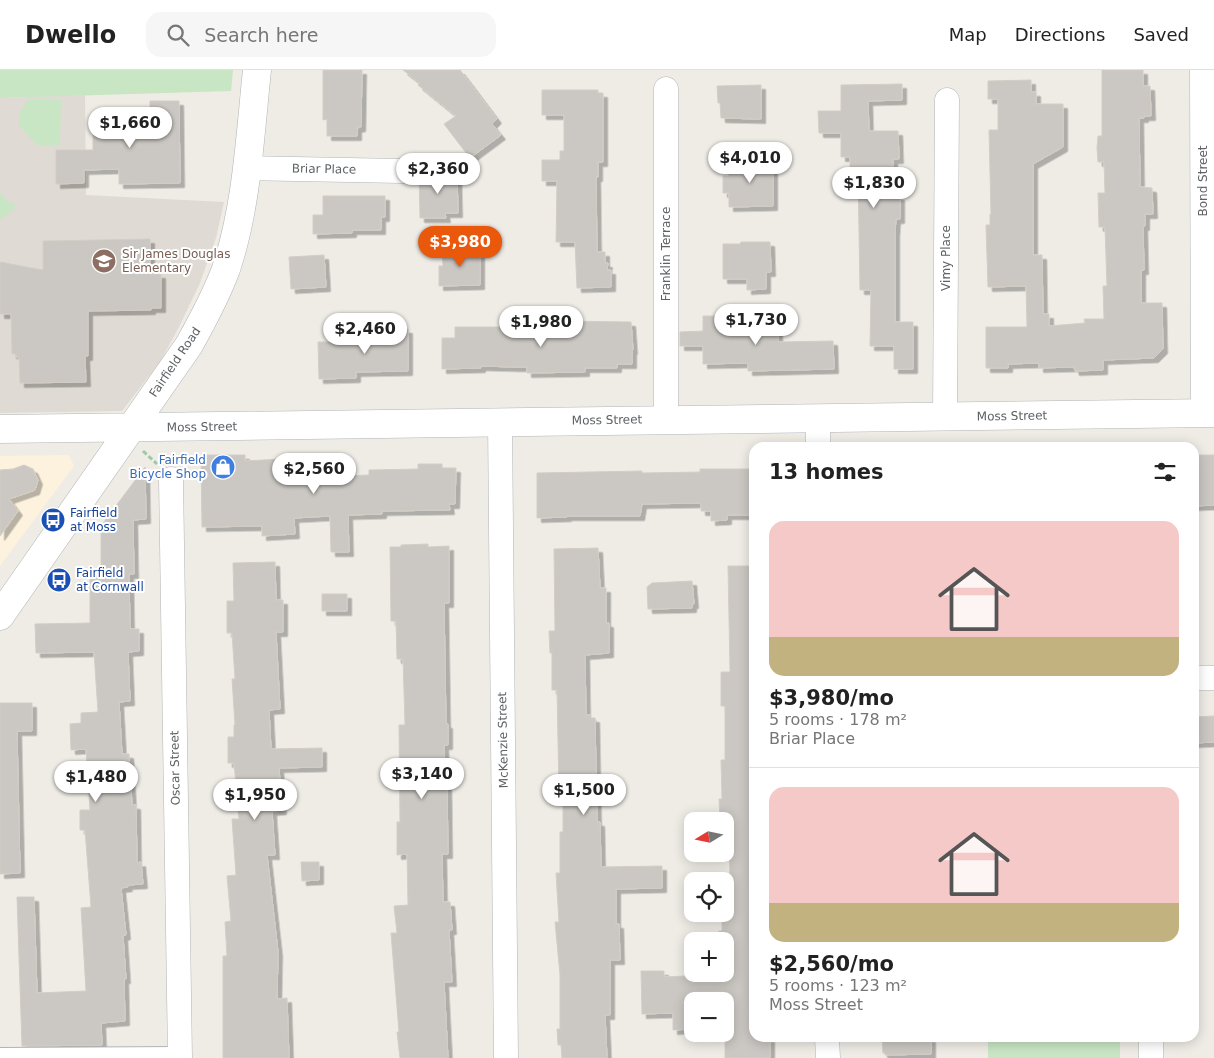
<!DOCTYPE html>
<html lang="en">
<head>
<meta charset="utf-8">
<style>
  body { margin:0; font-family:"DejaVu Sans",sans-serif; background:#f6f6f6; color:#222; height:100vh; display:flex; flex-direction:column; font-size:19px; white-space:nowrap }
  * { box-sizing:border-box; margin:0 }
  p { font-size:16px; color:#767676 }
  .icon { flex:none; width:28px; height:28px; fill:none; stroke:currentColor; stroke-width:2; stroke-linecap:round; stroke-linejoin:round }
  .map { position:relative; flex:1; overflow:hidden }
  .panel { position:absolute; left:749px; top:372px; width:450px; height:600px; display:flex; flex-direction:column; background:#fff; border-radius:15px; box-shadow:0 2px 12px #0003 }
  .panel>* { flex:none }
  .needle { width:32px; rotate:260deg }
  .buttons { position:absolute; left:684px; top:742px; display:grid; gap:10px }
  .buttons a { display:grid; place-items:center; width:50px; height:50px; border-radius:10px; background:#fff; box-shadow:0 2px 12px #0003; font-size:25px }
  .price { position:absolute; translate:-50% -42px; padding:0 11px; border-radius:18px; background:#fff; color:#222; font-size:16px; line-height:32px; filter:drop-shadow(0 1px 2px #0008) }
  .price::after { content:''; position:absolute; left:50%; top:30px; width:15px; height:11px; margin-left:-8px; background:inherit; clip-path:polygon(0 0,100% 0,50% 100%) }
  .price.active { background:#ea580c; color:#fff }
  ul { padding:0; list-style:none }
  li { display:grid; align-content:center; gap:10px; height:265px; padding:0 20px }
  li+li { border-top:1px solid #e0e0e0 }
  li span { display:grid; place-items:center; height:155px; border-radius:15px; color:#555 }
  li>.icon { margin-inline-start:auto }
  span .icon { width:90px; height:90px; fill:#fffc; stroke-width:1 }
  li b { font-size:21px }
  h2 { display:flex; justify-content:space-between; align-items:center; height:60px; padding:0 20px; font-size:21px }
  header { display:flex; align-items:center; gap:30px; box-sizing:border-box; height:70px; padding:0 25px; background:#fff; border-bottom:1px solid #e0e0e0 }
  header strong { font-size:24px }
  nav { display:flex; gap:28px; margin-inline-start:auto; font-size:18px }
  .search { width:350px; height:45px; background:#f6f6f6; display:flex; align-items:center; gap:12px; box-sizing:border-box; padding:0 18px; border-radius:15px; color:#767676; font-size:19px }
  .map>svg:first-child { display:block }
  .commercial { fill:#fcf2de }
  .education { fill:#dfdbd4 }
  .green { fill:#c8e5c4 }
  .building { fill:#cbc7c2; stroke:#d3cdc5; filter:url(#shadow) }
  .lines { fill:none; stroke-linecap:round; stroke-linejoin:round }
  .service-casing { stroke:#b1b4b7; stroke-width:14 }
  .minor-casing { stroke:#b1b4b7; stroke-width:25 }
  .tertiary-casing { stroke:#b1b4b7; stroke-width:29 }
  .path { stroke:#9fc8a6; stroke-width:3; stroke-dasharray:5 2.5; stroke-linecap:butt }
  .service { stroke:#fff; stroke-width:12 }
  .minor { stroke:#fff; stroke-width:24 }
  .tertiary { stroke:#fff; stroke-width:28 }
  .labels { text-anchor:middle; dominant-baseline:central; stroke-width:4; stroke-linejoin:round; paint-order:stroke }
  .street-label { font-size:12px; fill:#5e6265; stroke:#fff }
  .education-label { font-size:12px; fill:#785e54; stroke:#fff; text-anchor:start }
  .shop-label { font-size:12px; fill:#366cbe; stroke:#fff; text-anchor:end }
  .transit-label { font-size:12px; fill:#164399; stroke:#fff; text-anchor:start }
</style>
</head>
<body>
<header>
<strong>Dwello</strong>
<div class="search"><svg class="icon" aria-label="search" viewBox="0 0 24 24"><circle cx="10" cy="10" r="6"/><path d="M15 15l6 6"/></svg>Search here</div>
<nav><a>Map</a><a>Directions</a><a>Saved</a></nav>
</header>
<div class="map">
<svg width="1214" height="988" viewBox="0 0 1214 988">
  <defs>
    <filter id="shadow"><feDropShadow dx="4.5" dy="4.5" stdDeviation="0" flood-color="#0004"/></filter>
  </defs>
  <rect width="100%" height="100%" fill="#efece6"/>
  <path class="commercial" d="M69,385l5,11 -74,100v-110z"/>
  <path class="education" d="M85,25l1,100 138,7 -8,36 -16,45 -21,44 -19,35 -38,49 -122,2v-315z"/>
  <path class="green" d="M0,0h233l-2,21 -231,7z
    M28,30h33l-1,45h-23l-18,-19 1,-14z
    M0,124l4,1 2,7 9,1 -1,7 -14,9z
    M988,968h132v20h-132z"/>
  <path class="building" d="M323,0h39l-1,57 -4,1v8h-30v-17l-4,1z
    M403,0h57l37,49 -5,5 9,11 -31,23 -26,-34 12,-8 -38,-31 2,-2z
    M1102,0h41v16h7l1,30h-7v2h-5l1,69 12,1 1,26h-8v12h-2l1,44h-3v33h21l1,46 -9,9 -51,2v10l-28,1 -1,-4 -35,1v-5l-31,1v4h-22v-41h41l-1,-41 -38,1 -2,-62h4v-11h1l-2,-84h9v-31h-10v-18l43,-1v12h5v12h27v43l-30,17v91h9l1,59h6v12l36,-3 -1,-4h20l-1,-33h4l-2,-59h-6l-1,-34h7l-1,-31h-6l-1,-14 1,-12h4z
    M902,14v16l-34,1 1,30h29l1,28h-6v37h7v23h-4l-1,13v90h18v47h-19v-23h-24l1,-56h-11l-2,-117h-8v-16h-9v-24h-22l-1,-22h23v-26z
    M761,15v34l-40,-1 -1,-15h-2l-1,-17z
    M542,20h56v3h5v69h-5v15h-2l1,75h8v11h3l-1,7h4v17l-34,1 -2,-46h-19l1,-61h-15v-21h18v-9h4v-36h-22z
    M150,31h29l1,82 -61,1v-15l-35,1v13l-28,1v-34h37v-24l26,-1v-14h31z
    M773,92v44l-44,1v-14h-6v-17h6l-1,-13z
    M457,103l1,40h-13l1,5h-26l-1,-44z
    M323,126h62v21h-4v13h-29v3l-39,1v-19h10z
    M150,169v35h11v34h-10v2l-63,1v45h-3l1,26 -66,1 -1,-26h-3v-3h-4l-1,-40h-11v-52l43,8v-29z
    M741,172h29l1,30h-5v17l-19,1v-11h-24v-35h17z
    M442,180h38v35l-41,1v-20h4z
    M324,185l2,32 -35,2 -2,-32z
    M703,246h34v6h41v20l55,-1 1,28 -86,2v-8l-45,1v-18h-23v-14l23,-1z
    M560,251l71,1 2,28h-1v14h-15v4h-32v4l-58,1v-6h-12l-34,-1v2l-39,1v-31h13v-11h57v4h48z
    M386,258l22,1v42l-52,1v6l-37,1 -1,-37h50v-13z
    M201,385h44v6l37,-2v9l8,-1 1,11 78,-3v-5l49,-1v-5h24v4h14l-1,36h-6l1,6 -68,1v3l-34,1 1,37h-18l-1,-36 -36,2 1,16 -33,2v-10l-60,1z
    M1194,385h20v50l-20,1z
    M24,395l9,4 5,11 -3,10 -26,9 9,12 -18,25v-66l13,-1z
    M145,397l1,52 -13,1 1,54h-5l1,55h9v22l-11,1 2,49 -11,1 3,52h7l3,51h4l1,58 4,-1 2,22 -16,1 1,2 -7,1 5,47 -3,1 3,43h-2l1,42 -24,2 1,22 -80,1 -5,-149h17l3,96 49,-2 -5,-83 10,-1 -6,-77h-5v-20h10l-4,-61 -15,1 -1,-26 11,-1v-10l17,-1 -4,-60 -58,1 -1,-29 55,-1v-47h11v-50z
    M700,399h54v46h-27v5l-16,1v-10h-10v-8l-59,1 -2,12h-73v1l-30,1v-45l105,-2v2l58,-1z
    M428,474v3l21,-1v57h-5l2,121h2v21h-4l1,39h2l1,70h-6l1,48h7l2,28h-3l3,52h-8l4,76h-48l-3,-26h2l-8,-99h6l-3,-27 14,-1 -1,-51 -10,1v-33h3l-1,-97h6l-2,-66h-6l-1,-38h-5l-1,-74h11v-2z
    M598,478l2,40h6v35h3v30l-24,2 1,60h5v3h4l2,104h3l1,45 61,-1v22l-46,1v35h3l1,36h-10v55h-5l2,43h-45l-1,-13h-3l-1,-16h3v-54l-5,-53h4l-3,-49h4v-41h3v-41h-4l-2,-101h-5v-37h-2l-1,-22h6l-1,-82z
    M275,492l1,38h7v32h-7l4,77 -11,1 2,39 51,-1v19l-43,1 3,42 -10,1 3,44h-8l11,97 -1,47 10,-1 2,60h-66v-102h4l-2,-34 6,-1 -4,-45 9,-1 -4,-56h7l-5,-56h-6v-26h6v-12h1l-3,-46h3l-3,-46h-5v-32h7l-1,-38z
    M728,496h26v472h16v20h-45v-57h-2v-10l-31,1v37l-19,1v-17l-31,1 -1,-43h23v6l61,-3v-33h-6v-10h3v-14h3v-37h5l-1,-46h-4v-13h-5l-1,-22h3l-1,-39h4v-54h-4v-34h9z
    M692,511l2,23h-2v4l-44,1 -1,-22 5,-4z
    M322,524h25v17h-25z
    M0,633h32v28h-15l3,142 -20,1z
    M1214,646v26l-20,1v-26z
    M301,792h18v18l-17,1z
    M882,968h49v16l-46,1v-2h-2z"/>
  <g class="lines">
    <defs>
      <path id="service" d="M0,984l180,-1"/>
      <path id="minor" d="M1202,0l1,343
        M246,98l156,3
        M945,347l2,-317
        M666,349v-330
        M818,349v29
        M500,351l6,637
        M171,409l9,579
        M1194,608h20
        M827,968l1,20
        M1151,968v20"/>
      <path id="tertiary" d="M0,359l1214,-16
        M0,546l189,-271c14,-25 27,-49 37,-76 21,-63 24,-133 31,-199"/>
    </defs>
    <use href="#service" class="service-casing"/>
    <use href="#minor" class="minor-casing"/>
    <use href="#tertiary" class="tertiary-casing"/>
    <path class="path" d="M143,381l14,13"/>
    <use href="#service" class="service"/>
    <use href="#minor" class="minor"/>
    <use href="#tertiary" class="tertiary"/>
  </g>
  <defs>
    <symbol id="school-disc" viewBox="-11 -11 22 22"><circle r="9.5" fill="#8d6e63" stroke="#fff"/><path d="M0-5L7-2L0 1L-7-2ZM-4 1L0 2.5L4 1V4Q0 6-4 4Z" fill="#fff"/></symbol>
    <symbol id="shop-disc" viewBox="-11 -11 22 22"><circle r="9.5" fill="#3f7fe0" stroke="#fff"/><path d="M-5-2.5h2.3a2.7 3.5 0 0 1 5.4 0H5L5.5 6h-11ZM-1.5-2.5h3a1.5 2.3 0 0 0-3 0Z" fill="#fff"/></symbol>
    <symbol id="bus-disc" viewBox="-11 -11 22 22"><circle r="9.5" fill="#1a4fb4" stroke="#fff"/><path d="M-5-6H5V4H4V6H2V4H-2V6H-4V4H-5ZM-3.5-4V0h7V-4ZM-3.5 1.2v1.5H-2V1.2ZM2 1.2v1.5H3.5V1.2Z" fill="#fff"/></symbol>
  </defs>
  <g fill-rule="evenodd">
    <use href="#school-disc" x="90" y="177" width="28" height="28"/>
    <use href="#shop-disc" x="209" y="383" width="28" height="28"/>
    <use href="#bus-disc" x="39" y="436" width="28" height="28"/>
    <use href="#bus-disc" x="45" y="496" width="28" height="28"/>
  </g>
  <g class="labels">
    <g class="street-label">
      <text transform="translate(324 99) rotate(1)">Briar Place</text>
      <text transform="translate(1203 111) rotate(-90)">Bond Street</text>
      <text transform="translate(666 184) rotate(-90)">Franklin Terrace</text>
      <text transform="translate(946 188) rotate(-90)">Vimy Place</text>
      <text transform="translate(175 292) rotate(-56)">Fairfield Road</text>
      <text transform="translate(1012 346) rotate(-1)">Moss Street</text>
      <text transform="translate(607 350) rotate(-1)">Moss Street</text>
      <text transform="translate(202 357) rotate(-1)">Moss Street</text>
      <text transform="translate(503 670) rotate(-91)">McKenzie Street</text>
      <text transform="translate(175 698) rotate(-91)">Oscar Street</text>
    </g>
    <g class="education-label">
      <text x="122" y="184">Sir James Douglas<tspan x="122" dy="14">Elementary</tspan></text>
    </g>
    <g class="shop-label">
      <text x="206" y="390">Fairfield<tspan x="206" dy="14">Bicycle Shop</tspan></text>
    </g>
    <g class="transit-label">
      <text x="70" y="443">Fairfield<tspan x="70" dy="14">at Moss</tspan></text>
      <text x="76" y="503">Fairfield<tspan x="76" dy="14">at Cornwall</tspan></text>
    </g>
  </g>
</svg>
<div class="buttons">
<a><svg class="needle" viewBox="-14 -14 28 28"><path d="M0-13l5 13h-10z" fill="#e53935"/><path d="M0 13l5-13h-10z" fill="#767676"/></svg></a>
<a><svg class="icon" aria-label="locate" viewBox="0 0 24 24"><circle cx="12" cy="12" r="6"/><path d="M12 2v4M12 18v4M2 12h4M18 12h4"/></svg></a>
<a>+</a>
<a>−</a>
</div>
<b class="price" style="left:130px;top:79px">$1,660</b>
<b class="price" style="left:750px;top:114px">$4,010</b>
<b class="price" style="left:438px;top:125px">$2,360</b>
<b class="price" style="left:874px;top:139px">$1,830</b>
<b class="price active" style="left:460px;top:198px">$3,980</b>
<b class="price" style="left:756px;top:276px">$1,730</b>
<b class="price" style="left:541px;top:278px">$1,980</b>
<b class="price" style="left:365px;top:285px">$2,460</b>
<b class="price" style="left:314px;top:425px">$2,560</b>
<b class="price" style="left:422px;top:730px">$3,140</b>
<b class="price" style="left:96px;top:733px">$1,480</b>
<b class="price" style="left:584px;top:746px">$1,500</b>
<b class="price" style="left:255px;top:751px">$1,950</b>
<section class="panel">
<h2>13 homes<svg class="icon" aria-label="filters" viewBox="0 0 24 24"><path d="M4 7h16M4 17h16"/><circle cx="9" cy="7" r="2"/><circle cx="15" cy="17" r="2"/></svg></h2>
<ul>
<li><span style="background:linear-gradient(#f6c9c9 75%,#c2b280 0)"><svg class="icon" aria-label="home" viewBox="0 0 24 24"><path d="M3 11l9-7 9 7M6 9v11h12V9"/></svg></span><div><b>$3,980/mo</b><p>5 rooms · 178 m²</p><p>Briar Place</p></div></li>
<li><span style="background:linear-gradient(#f6c9c9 75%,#c2b280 0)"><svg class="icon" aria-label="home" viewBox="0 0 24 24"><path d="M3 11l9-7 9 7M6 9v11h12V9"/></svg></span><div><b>$2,560/mo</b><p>5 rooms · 123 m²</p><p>Moss Street</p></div></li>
</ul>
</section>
</div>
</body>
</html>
